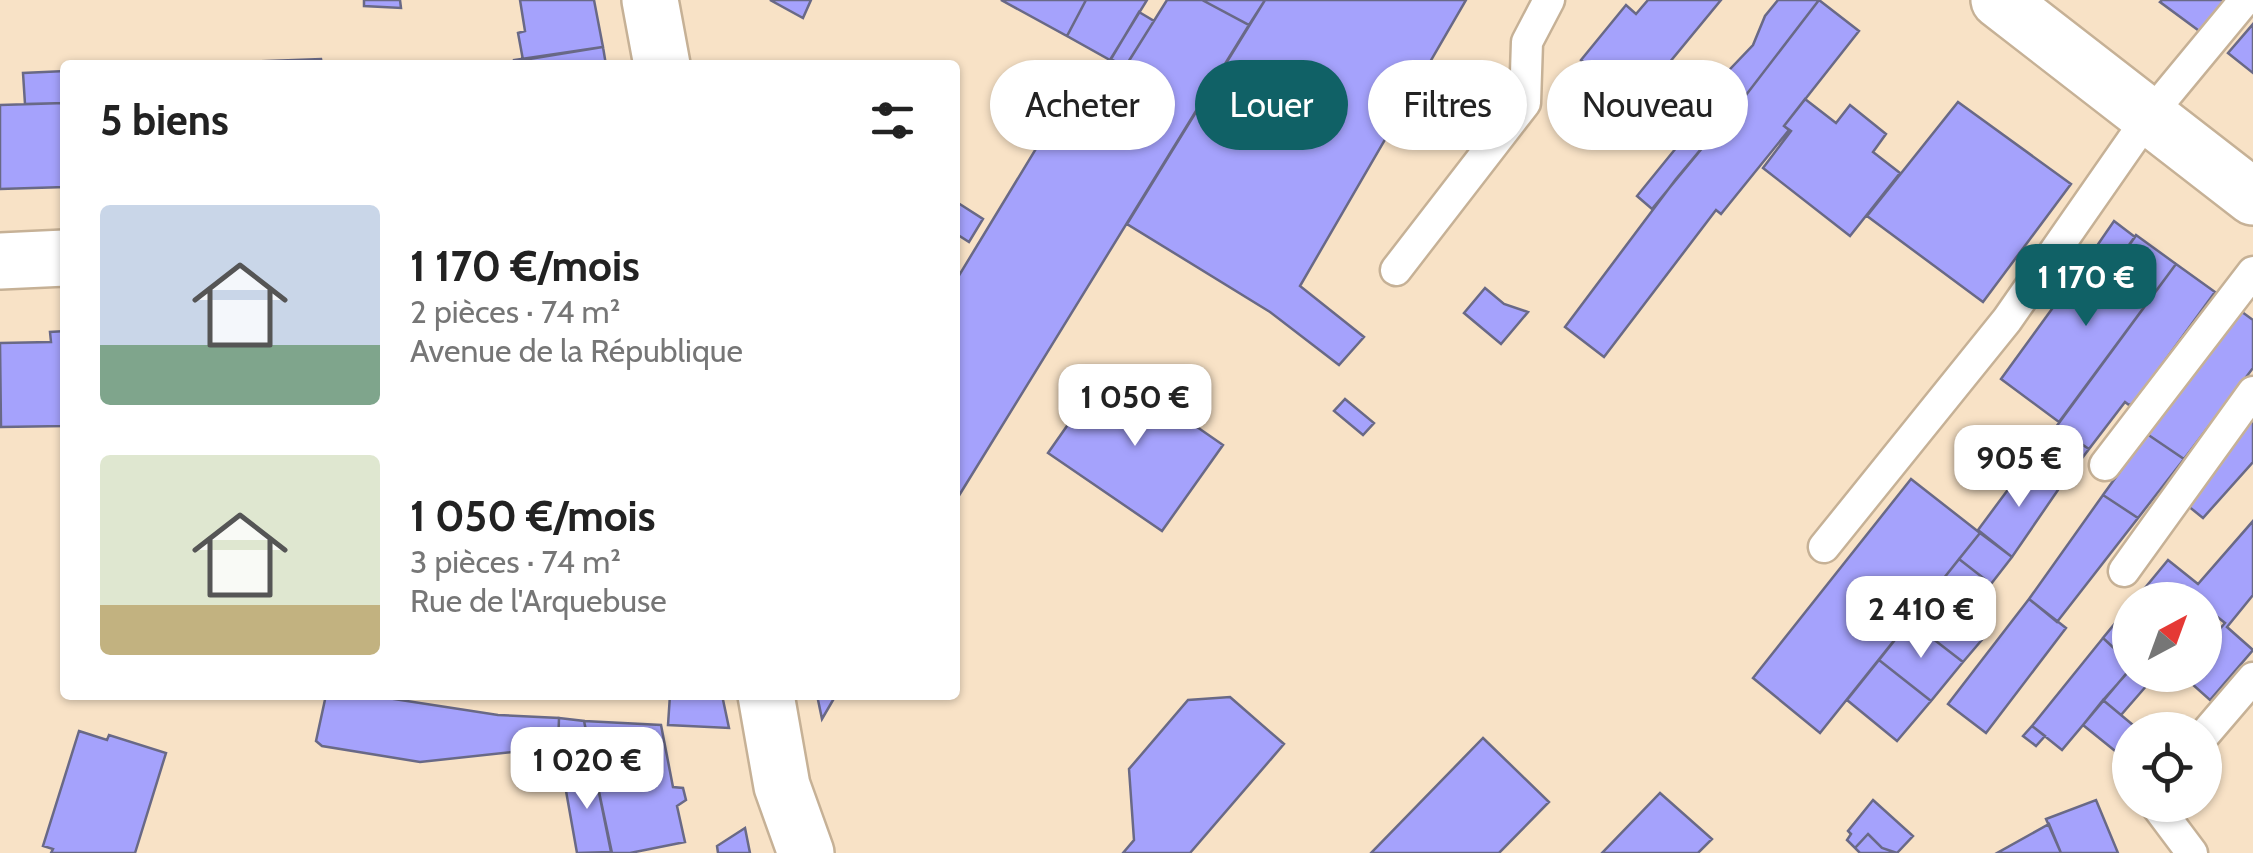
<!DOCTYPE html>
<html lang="fr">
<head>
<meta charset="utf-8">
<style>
  body { margin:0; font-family:Cabin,sans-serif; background:#f6f6f6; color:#222; height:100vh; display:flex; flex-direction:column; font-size:38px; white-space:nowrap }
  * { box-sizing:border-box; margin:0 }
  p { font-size:32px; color:#767676 }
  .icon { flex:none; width:55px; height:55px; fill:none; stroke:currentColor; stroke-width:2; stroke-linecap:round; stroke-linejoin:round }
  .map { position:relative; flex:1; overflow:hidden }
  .sheet { position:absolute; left:60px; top:60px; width:900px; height:640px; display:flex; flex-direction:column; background:#fff; border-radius:10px; box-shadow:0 2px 8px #0004 }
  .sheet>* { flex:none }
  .guide { position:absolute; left:990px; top:60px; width:950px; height:90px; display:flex; gap:20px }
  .needle { width:65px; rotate:41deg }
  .tools { position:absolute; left:2112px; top:582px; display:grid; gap:20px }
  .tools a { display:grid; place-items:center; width:110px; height:110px; border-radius:50%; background:#fff; box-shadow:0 2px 8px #0004; font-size:50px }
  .price { position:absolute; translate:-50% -85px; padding:0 22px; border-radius:20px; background:#fff; color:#222; font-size:32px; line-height:65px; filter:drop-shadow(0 2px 5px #0008) }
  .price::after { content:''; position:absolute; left:50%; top:60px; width:30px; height:22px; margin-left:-15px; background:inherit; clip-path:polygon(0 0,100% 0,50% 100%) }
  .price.active { background:#106166; color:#fff }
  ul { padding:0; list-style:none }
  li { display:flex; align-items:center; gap:30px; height:250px; padding:0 40px }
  li span { display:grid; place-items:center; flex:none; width:280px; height:200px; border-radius:10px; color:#555 }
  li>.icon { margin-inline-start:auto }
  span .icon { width:120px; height:120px; fill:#fffc; stroke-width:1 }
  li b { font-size:42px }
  h2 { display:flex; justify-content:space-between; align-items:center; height:120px; padding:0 40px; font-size:42px }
  .tag { padding:0 35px; border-radius:45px; background:#fff; box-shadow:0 2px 8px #0004; font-size:35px; line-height:90px }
  .tag.active { background:#106166; color:#fff }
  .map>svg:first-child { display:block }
  .building { fill:#a5a2fc; stroke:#696986; stroke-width:2.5 }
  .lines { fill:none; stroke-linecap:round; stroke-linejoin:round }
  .service-casing { stroke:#c6b196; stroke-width:35 }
  .minor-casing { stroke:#c6b196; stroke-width:60 }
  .secondary-casing { stroke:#c6b196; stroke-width:60 }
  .service { stroke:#fff; stroke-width:30 }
  .minor { stroke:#fff; stroke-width:55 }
  .secondary { stroke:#fff; stroke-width:55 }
</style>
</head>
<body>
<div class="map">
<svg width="2253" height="853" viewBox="0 0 2253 853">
  <rect width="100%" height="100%" fill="#f8e2c6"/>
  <path class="building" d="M364,0h36l1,8 -37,-2z
    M520,0h74l9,47 -80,13 -5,-27 7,-2z
    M770,0h41l-8,18z
    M1001,0h85l-19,36z
    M1086,0h61l-37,60 -43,-24z
    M1167,0h35l47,25 -294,477v-220l133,-219 29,17z
    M1202,0h63l-16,25z
    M1265,0h201l-166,286 64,51 -25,28 -69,-53 -143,-88z
    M1648,0h73l-85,103 -55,-43 45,-55 10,9z
    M1778,0h41l-73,95 -94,114 -15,-13 83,-102 -8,-6 41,-43 12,-29z
    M1819,0l40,31 -75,95 5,4 -68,84 -5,-4 -112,147 -39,-30 111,-148 70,-84z
    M2162,0h68l-28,33 -42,-31z
    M1139,12l15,9 -29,46 -14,-8z
    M2253,24v49l-25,-20z
    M603,47l3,18h-92v-5z
    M321,59l1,6h-83v-3z
    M65,71v32l-40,1 -2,-31z
    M1805,99l31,24 14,-18 36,29 -13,18 27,21 -50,63 -87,-68 28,-37 -7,-5z
    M1958,102l113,82 -88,118 -116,-86z
    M65,103v84l-65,2v-84z
    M955,201l28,18 -14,23 -14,-9z
    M2114,221l21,16 -33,46 -21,-14z
    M2136,235l40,29 -117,158 -58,-43 80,-110 21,14z
    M2176,264l39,28 -81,111 -5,2 -4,-3 -36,47 -33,-22z
    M1485,288l19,16 24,8 -27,32 -37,-31z
    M2238,309l15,11v48l-69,91 -37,-25z
    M65,331v95l-64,1 -1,-84 51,-1 -1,-10z
    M1109,366l114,79 -61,86 -114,-78z
    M1345,399l29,24 -11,12 -29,-24z
    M2253,406v56l-50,56 -21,-17z
    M2056,427l33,22 -29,38 -33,-23z
    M2147,434l37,25 -46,59 -35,-23z
    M2027,464l33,23 -48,70 -34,-27z
    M1911,479l69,54 -160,200 -67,-55z
    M2103,495l35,23 -81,104 -28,-23z
    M2253,521v74l-26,32 26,23 -43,50 -28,-25h23v-29l20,-23 -20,-16v-7h-8l-7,-5 -4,5h-51l33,-40 30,24z
    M1980,533l32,24 -21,27 -32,-25z
    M1959,559l32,25 -22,25 23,19 -29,34 -53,-41z
    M2029,599l37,29 -80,105 -38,-29z
    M2130,605v58l-27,-25z
    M1910,621l53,41 -32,39 -52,-41z
    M2103,638l27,25v6l-68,81 -30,-24z
    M1879,660l52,41 -34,40 -50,-41z
    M2130,670v5h7l11,9 -27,31 -18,-15z
    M326,695h42l130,20 61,3 -1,29 -138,15 -98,-16 -6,-5z
    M722,695l7,33 -61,-3 2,-30z
    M817,695h19l-14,24z
    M1230,697l54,47 -94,109h-67l11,-13 -5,-71 59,-69z
    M2103,700l36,30h-9v33l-47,-38z
    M559,718l25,3 10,47 -31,6 -5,-27z
    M584,721l77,4 12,62 10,1 3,12 -9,6 8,36 -55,11h-18z
    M2032,726l13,10 -9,10 -13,-10z
    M79,731l28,9 2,-5 57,18 -31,100h-84l2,-4 -10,-3z
    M1483,738l66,64 -50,51h-128z
    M594,768l17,84 -34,1 -14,-79z
    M1660,793l52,46 -14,14h-96z
    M1873,800l40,36 -16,17 -15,-5 -14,-14 -13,14 -8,-8 4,-6 -3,-3z
    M2096,800l22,53h-57l-15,-34z
    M2049,824l12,29h-64z
    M745,828l5,25h-32l-1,-7z
    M1868,834l14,14 15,5h-37l-5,-5z"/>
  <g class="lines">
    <defs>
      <path id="service" d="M1396,270l129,-167 2,-61 22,-42
        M2105,465l148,-193
        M1824,547l183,-227 142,-204 96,-116
        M2124,571l129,-179
        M2205,734l48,-56
        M2156,805l36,48"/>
      <path id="minor" d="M650,0l12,65
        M0,261l65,-3
        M766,695l16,91 24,67"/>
      <path id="secondary" d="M1999,0l254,197"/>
    </defs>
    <use href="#service" class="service-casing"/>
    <use href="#minor" class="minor-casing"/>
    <use href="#secondary" class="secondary-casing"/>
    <use href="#service" class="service"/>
    <use href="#minor" class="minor"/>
    <use href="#secondary" class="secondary"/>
  </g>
</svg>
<div class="tools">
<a><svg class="needle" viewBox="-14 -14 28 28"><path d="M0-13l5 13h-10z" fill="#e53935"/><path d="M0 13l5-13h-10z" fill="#767676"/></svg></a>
<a><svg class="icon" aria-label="locate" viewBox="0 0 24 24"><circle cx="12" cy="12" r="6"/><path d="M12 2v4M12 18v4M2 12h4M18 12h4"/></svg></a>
</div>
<b class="price active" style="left:2086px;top:329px">1 170 €</b>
<b class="price" style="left:1135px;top:449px">1 050 €</b>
<b class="price" style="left:2019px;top:510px">905 €</b>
<b class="price" style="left:1921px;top:661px">2 410 €</b>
<b class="price" style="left:587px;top:812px">1 020 €</b>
<div class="guide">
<a class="tag">Acheter</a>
<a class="tag active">Louer</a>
<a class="tag">Filtres</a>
<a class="tag">Nouveau</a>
</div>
<section class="sheet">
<h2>5 biens<svg class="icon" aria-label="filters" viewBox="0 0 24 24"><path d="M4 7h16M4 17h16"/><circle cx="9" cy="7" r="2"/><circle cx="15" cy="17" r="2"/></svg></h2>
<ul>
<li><span style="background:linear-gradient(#c9d6e8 70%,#7fa58c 0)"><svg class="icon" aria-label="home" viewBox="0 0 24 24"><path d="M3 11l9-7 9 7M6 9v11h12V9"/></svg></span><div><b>1 170 €/mois</b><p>2 pièces · 74 m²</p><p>Avenue de la République</p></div></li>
<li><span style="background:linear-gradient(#dfe7d0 75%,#c2b280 0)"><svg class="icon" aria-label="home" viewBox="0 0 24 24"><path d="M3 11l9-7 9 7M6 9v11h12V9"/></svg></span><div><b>1 050 €/mois</b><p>3 pièces · 74 m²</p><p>Rue de l'Arquebuse</p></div></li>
</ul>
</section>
</div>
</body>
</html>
